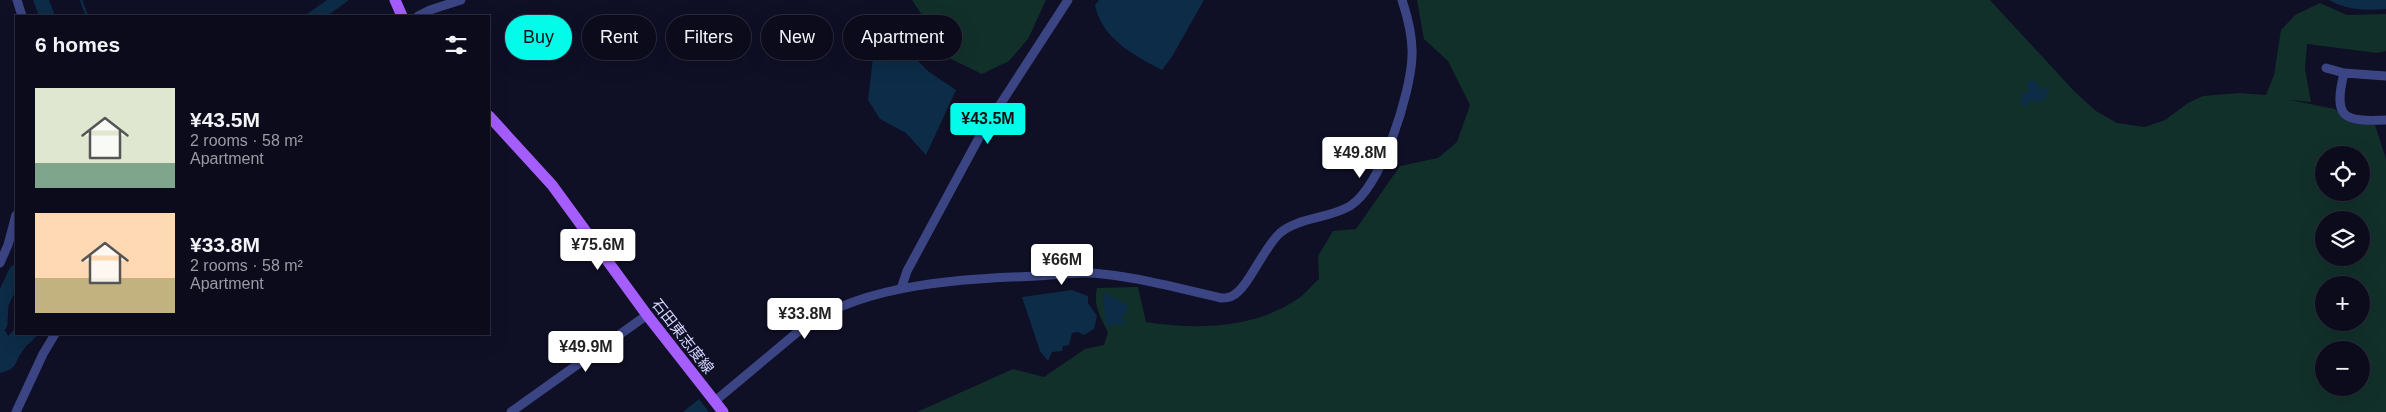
<!DOCTYPE html>
<html lang="en">
<head>
<meta charset="utf-8">
<style>
  body { margin:0; font-family:Helvetica,"Noto Sans JP",sans-serif; background:#191929; color:#f1f3f6; height:100vh; display:flex; flex-direction:column; font-size:19px; white-space:nowrap }
  * { box-sizing:border-box; margin:0 }
  p { font-size:16px; color:#9a9ba3 }
  .icon { flex:none; width:28px; height:28px; fill:none; stroke:currentColor; stroke-width:2; stroke-linecap:round; stroke-linejoin:round }
  .map { position:relative; flex:1; overflow:hidden }
  .details { position:absolute; left:15px; top:15px; width:475px; height:320px; display:flex; flex-direction:column; background:#0b0b1c; border-radius:0px; box-shadow:0 5px 20px #0002,0 0 0 1px #2b2b3b }
  .details>* { flex:none }
  .top-card { position:absolute; left:505px; top:15px; width:475px; height:45px; display:flex; gap:10px }
  .fabs { position:absolute; left:2315px; top:146px; display:grid; gap:10px }
  .fabs a { display:grid; place-items:center; width:55px; height:55px; border-radius:50%; background:#0b0b1c; box-shadow:0 5px 20px #0002,0 0 0 1px #2b2b3b; font-size:25px }
  .price { position:absolute; translate:-50% -42px; padding:0 11px; border-radius:5px; background:#fff; color:#222; font-size:16px; line-height:32px; filter:drop-shadow(0 1px 2px #0008) }
  .price::after { content:''; position:absolute; left:50%; top:30px; width:15px; height:11px; margin-left:-8px; background:inherit; clip-path:polygon(0 0,100% 0,50% 100%) }
  .price.active { background:#03fcea; color:#111 }
  ul { padding:0; list-style:none }
  li { display:flex; align-items:center; gap:15px; height:125px; padding:0 20px }
  li span { display:grid; place-items:center; flex:none; width:140px; height:100px; border-radius:0px; color:#555 }
  li>.icon { margin-inline-start:auto }
  span .icon { width:60px; height:60px; fill:#fffc; stroke-width:1 }
  li b { font-size:21px }
  h2 { display:flex; justify-content:space-between; align-items:center; height:60px; padding:0 20px; font-size:21px }
  .chip { padding:0 18px; border-radius:22px; background:#0b0b1c; box-shadow:0 5px 20px #0002,0 0 0 1px #2b2b3b; font-size:18px; line-height:45px }
  .chip.active { background:#03fcea; color:#111 }
  .map>svg:first-child { display:block }
  .green { fill:#12302a; fill-rule:evenodd }
  .water { fill:#0d2c47 }
  .lines { fill:none; stroke-linecap:round; stroke-linejoin:round }
  .stream { stroke:#0d2c47; stroke-width:2.5 }
  .river { stroke:#0d2c47; stroke-width:15 }
  .minor { stroke:#3b4584; stroke-width:9 }
  .major { stroke:#a55dfd; stroke-width:11 }
  .labels { text-anchor:middle; dominant-baseline:central; stroke-width:4; stroke-linejoin:round; paint-order:stroke }
  .street-label { font-size:15px; fill:#d5d7ff; stroke:#0f0f26 }
</style>
</head>
<body>
<div class="map">
<svg width="2386" height="412" viewBox="0 0 2386 412">
  <rect width="100%" height="100%" fill="#0f0f26"/>
  <path class="green" d="M912,0h134l-18,39 -19,22 -27,13 -31,-15z
    M1417,0h573l84,91 22,20 21,12 28,4 20,-7 23,-17 15,-7 36,-3 27,2 8,-20 7,-45 14,-15 25,-12 27,12 39,-1v37l-9,2 -70,-9 -2,25 6,33 -21,-2 45,9 10,11 10,4 20,1 11,34v253h-1469l96,-43 31,8 41,-28 19,-4 4,-13c-8,-16 -15,-26 -11,-44l41,-1 8,35c51,8 109,7 153,-24 7,-5 13,-13 20,-19l-1,-23 15,-25 23,-2 44,-63 38,-8 19,-16 13,-37 -22,-44 -24,-22zM2324,155h37v37h-37zM2324,220h37v38h-37zM2324,285h37v37h-37zM2324,350h37v38h-37z"/>
  <path class="water" d="M327,0h22l-22,16h-23z
    M1099,0h105l-31,55 -11,15c-27,-14 -61,-32 -67,-65z
    M2329,0h57v9c-19,2 -40,1 -57,-9z
    M877,23h3l48,48 28,19 -30,65 -20,-22 -26,-14 -12,-19z
    M2033,80l5,5 2,8 3,-5 7,1 -4,5 2,5 -5,-2 -2,5 -13,-2v8l-7,-4v-10l5,-1 3,-4 -3,-6z
    M1072,290l16,6v7l9,13 -3,13 -10,6 -6,-3 -6,1 -3,12 -6,1 -1,5 -10,1 -4,9 -8,-10 -18,-54z
    M1104,293l24,12 -1,8 -5,2 3,11 -4,-2 -15,2 -3,-28z
    M16,328v6h21c-3,7 -9,9 -13,15 -10,12 -5,20 -24,24v-29z
    M699,399l10,13h-26z"/>
  <g class="lines">
    <path class="stream" d="M81,0l6,16"/>
    <path class="river" d="M41,0l6,16
      M0,324l1,-20 15,-32
      M0,336l2,7 -2,7"/>
    <path class="minor" d="M17,0l5,16
      M418,16l12,-6 31,-10
      M2326,68l18,5 42,3
      M2344,73c-11,45 -1,49 42,47
      M0,263l8,-18 8,-30
      M901,289l6,-18 74,-137 87,-134
      M715,401l91,-76c63,-42 157,-46 231,-49 21,-1 44,-5 65,-2 40,4 80,15 119,24 3,0 8,0 11,-2 16,-7 31,-48 48,-63 19,-16 48,-14 70,-27 32,-20 61,-114 62,-150 1,-20 -4,-38 -10,-56
      M16,412l27,-58 12,-20
      M511,412l136,-97"/>
    <path class="major" d="M395,0l7,16
      M489,116l63,69 95,130 76,97"/>
  </g>
  <g class="labels">
    <g class="street-label">
      <text transform="translate(683 336) rotate(52)">石田東志度線</text>
    </g>
  </g>
</svg>
<div class="fabs">
<a><svg class="icon" aria-label="locate" viewBox="0 0 24 24"><circle cx="12" cy="12" r="6"/><path d="M12 2v4M12 18v4M2 12h4M18 12h4"/></svg></a>
<a><svg class="icon" aria-label="layers" viewBox="0 0 24 24"><path d="M12 4l9 5-9 5-9-5zM3 14l9 5 9-5"/></svg></a>
<a>+</a>
<a>−</a>
</div>
<b class="price active" style="left:988px;top:145px">¥43.5M</b>
<b class="price" style="left:1360px;top:179px">¥49.8M</b>
<b class="price" style="left:598px;top:271px">¥75.6M</b>
<b class="price" style="left:1062px;top:286px">¥66M</b>
<b class="price" style="left:805px;top:340px">¥33.8M</b>
<b class="price" style="left:586px;top:373px">¥49.9M</b>
<div class="top-card">
<a class="chip active">Buy</a>
<a class="chip">Rent</a>
<a class="chip">Filters</a>
<a class="chip">New</a>
<a class="chip">Apartment</a>
</div>
<section class="details">
<h2>6 homes<svg class="icon" aria-label="filters" viewBox="0 0 24 24"><path d="M4 7h16M4 17h16"/><circle cx="9" cy="7" r="2"/><circle cx="15" cy="17" r="2"/></svg></h2>
<ul>
<li><span style="background:linear-gradient(#dfe7d0 75%,#7fa58c 0)"><svg class="icon" aria-label="home" viewBox="0 0 24 24"><path d="M3 11l9-7 9 7M6 9v11h12V9"/></svg></span><div><b>¥43.5M</b><p>2 rooms · 58 m²</p><p>Apartment</p></div></li>
<li><span style="background:linear-gradient(#ffd9b3 65%,#c2b280 0)"><svg class="icon" aria-label="home" viewBox="0 0 24 24"><path d="M3 11l9-7 9 7M6 9v11h12V9"/></svg></span><div><b>¥33.8M</b><p>2 rooms · 58 m²</p><p>Apartment</p></div></li>
</ul>
</section>
</div>
</body>
</html>
